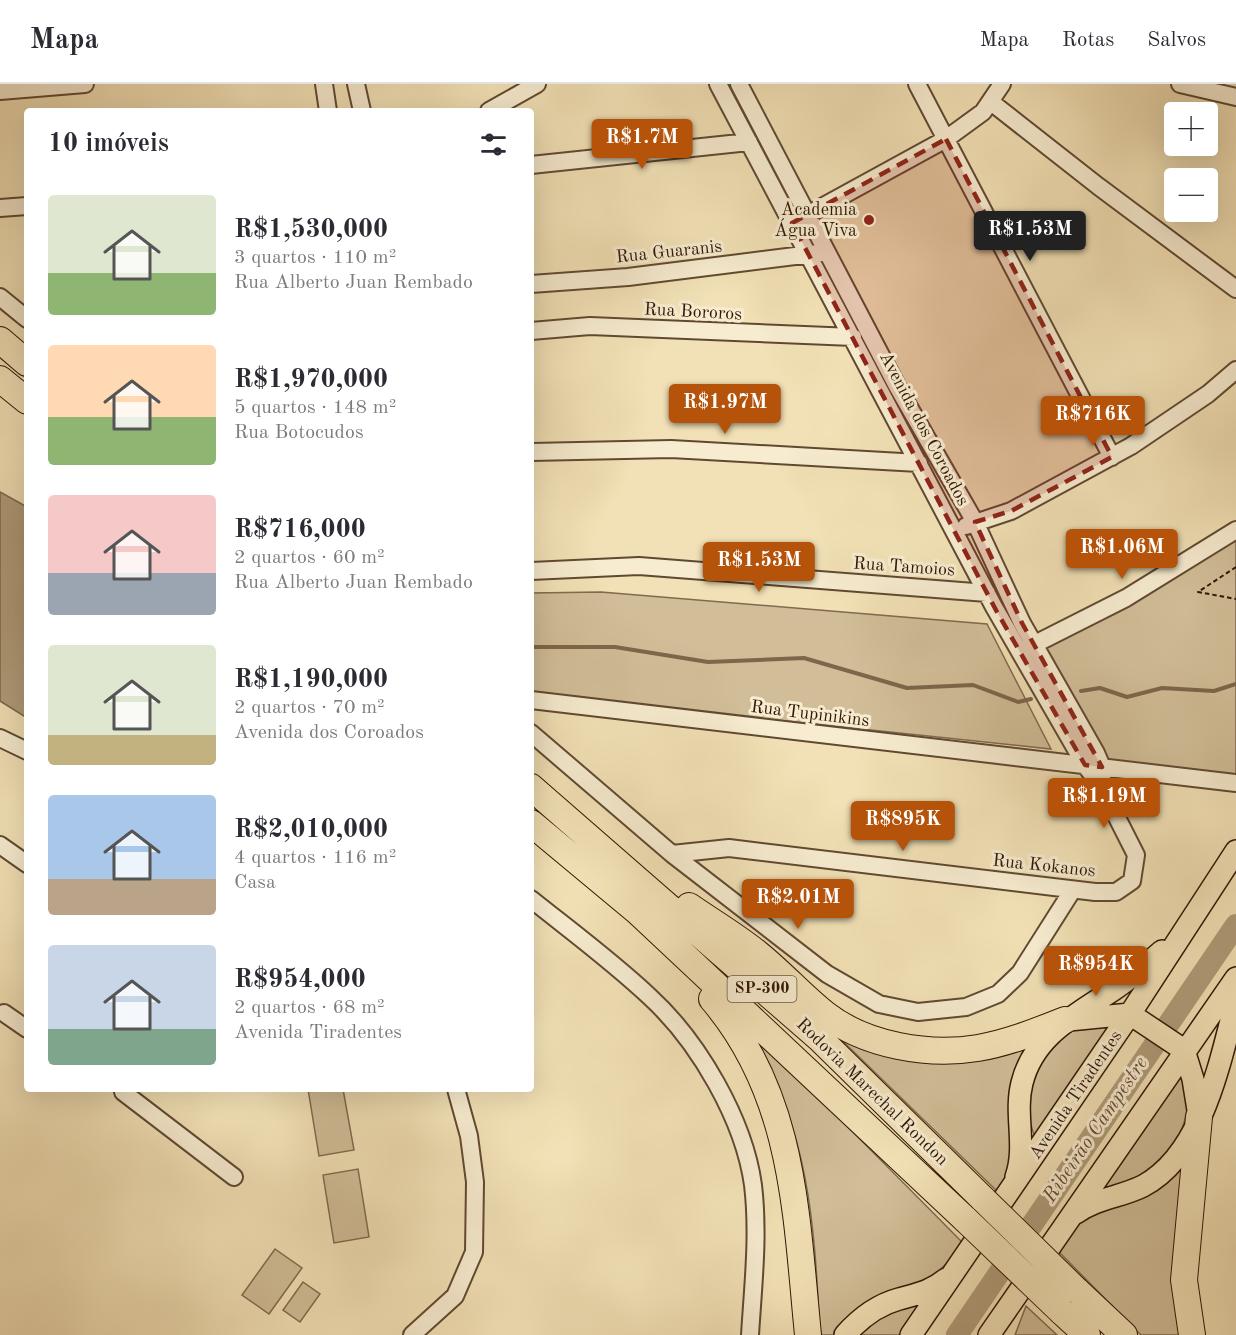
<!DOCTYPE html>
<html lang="pt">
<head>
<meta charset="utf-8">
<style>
  body { margin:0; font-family:"Old Standard TT",serif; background:#f2f2f3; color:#2b2b33; height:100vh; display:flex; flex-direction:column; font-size:22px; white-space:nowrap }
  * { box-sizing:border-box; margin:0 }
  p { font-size:20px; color:#7c7c81 }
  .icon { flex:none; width:33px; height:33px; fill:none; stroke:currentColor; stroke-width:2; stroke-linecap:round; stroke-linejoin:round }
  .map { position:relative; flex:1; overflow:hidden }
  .details { position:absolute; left:24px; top:24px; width:510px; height:984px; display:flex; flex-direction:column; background:#fff; border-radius:6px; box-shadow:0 6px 24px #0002 }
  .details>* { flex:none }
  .tools { position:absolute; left:1164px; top:18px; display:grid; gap:12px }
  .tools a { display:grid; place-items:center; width:54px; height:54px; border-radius:6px; background:#fff; box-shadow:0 6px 24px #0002; font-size:30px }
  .price { position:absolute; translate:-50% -51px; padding:0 14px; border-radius:6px; background:#b45309; color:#fff; font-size:20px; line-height:39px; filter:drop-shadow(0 2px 3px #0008) }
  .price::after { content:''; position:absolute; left:50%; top:36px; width:18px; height:14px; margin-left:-9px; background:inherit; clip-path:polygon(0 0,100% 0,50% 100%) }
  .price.active { background:#222; color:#fff }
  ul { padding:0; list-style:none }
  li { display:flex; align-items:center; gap:18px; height:150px; padding:0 24px }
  li span { display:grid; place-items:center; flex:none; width:168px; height:120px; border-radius:6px; color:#555 }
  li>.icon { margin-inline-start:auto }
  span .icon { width:72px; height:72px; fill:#fffc; stroke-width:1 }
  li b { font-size:26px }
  h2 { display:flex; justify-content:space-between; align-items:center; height:72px; padding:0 24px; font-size:26px }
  header { display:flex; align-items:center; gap:36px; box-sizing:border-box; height:84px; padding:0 30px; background:#fff; border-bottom:2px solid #e1e1e2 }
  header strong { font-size:28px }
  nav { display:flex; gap:33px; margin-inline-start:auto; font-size:21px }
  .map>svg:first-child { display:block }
  .green { fill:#d1be98; stroke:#806a4e; stroke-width:1.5 }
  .water { fill:#b09c7a; stroke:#7d664b; stroke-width:1.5 }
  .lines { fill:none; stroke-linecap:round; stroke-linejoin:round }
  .stream { stroke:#7d664b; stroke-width:4 }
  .river { stroke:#b09c7a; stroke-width:22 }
  .minor-casing { stroke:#604931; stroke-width:20 }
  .major-casing { stroke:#301605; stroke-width:24 }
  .highway-casing { stroke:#301605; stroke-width:28 }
  .path { stroke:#301605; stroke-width:2; stroke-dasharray:4.5 3; stroke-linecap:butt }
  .minor { stroke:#f7ecd0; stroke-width:16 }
  .major { stroke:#f2e1b6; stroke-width:21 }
  .highway { stroke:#f2e1b6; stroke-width:26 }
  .highway-bridge-casing { stroke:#301605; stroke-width:28; stroke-linecap:butt }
  .highway-bridge { stroke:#f2e1b6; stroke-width:26 }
  .marked { fill:#8f2418; fill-opacity:0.2; stroke:#8f2418; stroke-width:4.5; stroke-dasharray:12 8; stroke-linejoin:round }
  .poi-dot { fill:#8f2418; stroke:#f7ecd0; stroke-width:2 }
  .labels { text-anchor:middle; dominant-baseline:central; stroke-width:6; stroke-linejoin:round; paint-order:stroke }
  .shield { fill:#f7ecd0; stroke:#6c5642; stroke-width:1.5 }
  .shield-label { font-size:16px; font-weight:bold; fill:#301605 }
  .poi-label { font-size:18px; fill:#301605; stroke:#f7ecd0; text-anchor:end }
  .street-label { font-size:18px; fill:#301605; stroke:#f7ecd0 }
  .water-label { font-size:20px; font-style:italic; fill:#634c34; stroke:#f7ecd0 }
</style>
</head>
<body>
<header>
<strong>Mapa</strong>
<nav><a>Mapa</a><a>Rotas</a><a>Salvos</a></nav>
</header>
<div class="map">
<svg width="1236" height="1251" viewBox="0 0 1236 1251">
  <rect width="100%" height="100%" fill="#f2e1b6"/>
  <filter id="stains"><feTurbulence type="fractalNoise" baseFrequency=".00333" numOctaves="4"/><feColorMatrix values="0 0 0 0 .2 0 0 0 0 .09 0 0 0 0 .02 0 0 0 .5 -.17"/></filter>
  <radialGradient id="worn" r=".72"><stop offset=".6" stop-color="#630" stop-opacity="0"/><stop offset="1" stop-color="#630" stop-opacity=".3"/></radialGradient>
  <path class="green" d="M1236,454v236l-127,-11 -65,-119z
    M601,508l386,32 64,125 -520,-55v-101z
    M820,935l53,28 162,-11 -22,126 -14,31z
    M1111,940l-76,113c-15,-37 -3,-80 31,-103 12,-8 31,-8 45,-10z
    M751,945l210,212 1,5c-10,13 -20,24 -34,32 -38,20 -67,15 -94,57h-14c-6,-119 -11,-198 -69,-306z
    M1183,985c18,59 -21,116 -82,120z
    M308,1005h35l11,61 -35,6z
    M1183,1083l-1,168h-41l-82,-83 19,-27 8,-8 77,-34z
    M358,1085l11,68 -35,6 -11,-68z
    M275,1165l27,19 -33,46 -27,-19z
    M303,1198l17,12 -20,28 -17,-12z
    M922,1218l-23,33h-45l24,-21z
    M1026,1222l31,29h-42z"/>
  <path class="water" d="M0,408l27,15v211l-27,-17z"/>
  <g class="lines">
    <path class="stream" d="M531,563h84l93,15 96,-4 103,30 66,-3 45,17 13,-3
      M1081,607l19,-3 27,9 35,-9 52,3 22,-7"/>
    <path class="river" d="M957,1251l279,-410"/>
    <defs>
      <path id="minor" d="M324,0l4,27
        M356,0l6,27
        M739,0l158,302 78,136 47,101 74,130 6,14v21
        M917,0l195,373
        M1180,0l56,13
        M0,7l85,-7
        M991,18l107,84 138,103
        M489,27l48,-27
        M531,81l218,-23
        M0,124l27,-2
        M798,136l148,-81 37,-27 19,-28
        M531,200l97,-7 191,-24
        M0,213l27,22
        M531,247l59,-5 263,11
        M531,368l140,-3 248,14
        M966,442l45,-15 120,-65 77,-52 28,-24
        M531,487l108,-5 348,27
        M1025,565l101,-51 110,-68
        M531,616l705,83
        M531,649l141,121 155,120 52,30 39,8 48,-5 32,-13 22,-21 52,-82
        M0,654l27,13
        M0,761l27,19
        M672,770l57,-6 366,44h21l16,-11 4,-26 -34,-67 -17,-23 -91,-158 -276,-523
        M531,815c40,32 82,63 119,98 49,45 94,123 103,188 6,50 0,101 -3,150
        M4,929l23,16
        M123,1008l111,85
        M412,1251l43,-39 19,-44 1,-70 -6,-46 -13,-47"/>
      <path id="major" d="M1069,936l61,-6 54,36 9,29 6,37
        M1016,1093c11,-31 -2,-63 6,-94 12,-49 56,-69 94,-95 16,-11 31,-24 46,-37
        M1076,1129c21,-15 45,-16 67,-27 60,-32 77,-125 93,-185
        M845,1251c15,-17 32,-30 54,-36 18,-5 33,-8 47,-20
        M911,1251l219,-321 106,-163
        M989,1251l247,-357"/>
      <path id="highway" d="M0,256l27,23
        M0,295l27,22
        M531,703l289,252 164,161
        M531,739l107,89 328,308
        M689,822c23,16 47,30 68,47 24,19 44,42 68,61 41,32 104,42 153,34 30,-5 59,-17 87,-28
        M712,915c83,97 84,216 96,336
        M1076,1206l48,45
        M1062,1228l25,23
        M1192,1251l-8,-55 15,-163"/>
    </defs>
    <use href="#minor" class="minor-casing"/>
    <use href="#major" class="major-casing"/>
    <use href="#highway" class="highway-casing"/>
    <path class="path" d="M1236,483l-38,25 38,7"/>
    <use href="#minor" class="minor"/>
    <use href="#major" class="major"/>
    <use href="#highway" class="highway"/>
    <defs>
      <path id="highway-bridge" d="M984,1116l92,90
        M966,1136l96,92"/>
    </defs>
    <use href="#highway-bridge" class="highway-bridge-casing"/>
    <use href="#highway-bridge" class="highway-bridge"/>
  </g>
  <path class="marked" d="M946,55l166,318 -101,54 -36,11 47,101 80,144 -17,-2 -88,-153 -205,-389z"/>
  <circle class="poi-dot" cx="869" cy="136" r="6"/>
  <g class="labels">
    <rect class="shield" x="727.5" y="892" width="69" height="26" rx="4.5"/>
    <g class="shield-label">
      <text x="762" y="905">SP-300</text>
    </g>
    <g class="poi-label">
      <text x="857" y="126">Academia<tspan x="857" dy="21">Água Viva</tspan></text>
    </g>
    <g class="street-label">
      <text transform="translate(669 168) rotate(-6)">Rua Guaranis</text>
      <text transform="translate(693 228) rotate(3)">Rua Bororos</text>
      <text transform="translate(924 345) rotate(62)">Avenida dos Coroados</text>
      <text transform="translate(904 483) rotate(4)">Rua Tamoios</text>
      <text transform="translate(810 630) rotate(7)">Rua Tupinikins</text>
      <text transform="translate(1044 782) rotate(6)">Rua Kokanos</text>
      <text transform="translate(872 1008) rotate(44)">Rodovia Marechal Rondon</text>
      <text transform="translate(1076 1011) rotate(-56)">Avenida Tiradentes</text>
    </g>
    <g class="water-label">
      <text transform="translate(1096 1046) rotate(-56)">Ribeirão Campestre</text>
    </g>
  </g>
  <rect width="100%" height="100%" filter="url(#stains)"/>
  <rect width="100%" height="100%" fill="url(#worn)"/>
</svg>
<div class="tools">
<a>+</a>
<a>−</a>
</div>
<b class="price" style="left:642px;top:86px">R$1.7M</b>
<b class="price active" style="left:1030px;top:178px">R$1.53M</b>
<b class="price" style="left:725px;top:351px">R$1.97M</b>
<b class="price" style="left:1093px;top:363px">R$716K</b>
<b class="price" style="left:1122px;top:496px">R$1.06M</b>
<b class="price" style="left:759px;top:509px">R$1.53M</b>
<b class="price" style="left:1104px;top:745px">R$1.19M</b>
<b class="price" style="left:903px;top:768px">R$895K</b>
<b class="price" style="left:798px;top:846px">R$2.01M</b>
<b class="price" style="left:1096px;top:913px">R$954K</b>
<section class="details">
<h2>10 imóveis<svg class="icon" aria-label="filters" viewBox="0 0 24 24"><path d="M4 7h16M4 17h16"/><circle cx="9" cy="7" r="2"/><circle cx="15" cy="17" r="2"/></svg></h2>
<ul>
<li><span style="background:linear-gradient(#dfe7d0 65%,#8fb573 0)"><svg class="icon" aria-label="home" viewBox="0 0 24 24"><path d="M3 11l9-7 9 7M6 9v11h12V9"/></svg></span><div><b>R$1,530,000</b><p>3 quartos · 110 m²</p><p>Rua Alberto Juan Rembado</p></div></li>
<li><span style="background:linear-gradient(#ffd9b3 60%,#8fb573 0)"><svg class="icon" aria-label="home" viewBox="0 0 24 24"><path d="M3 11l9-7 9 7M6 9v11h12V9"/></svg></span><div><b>R$1,970,000</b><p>5 quartos · 148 m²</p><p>Rua Botocudos</p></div></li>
<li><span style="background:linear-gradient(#f6c9c9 65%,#9aa5b1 0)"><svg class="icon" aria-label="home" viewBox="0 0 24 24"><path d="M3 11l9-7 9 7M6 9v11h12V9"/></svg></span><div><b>R$716,000</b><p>2 quartos · 60 m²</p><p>Rua Alberto Juan Rembado</p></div></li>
<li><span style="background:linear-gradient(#dfe7d0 75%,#c2b280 0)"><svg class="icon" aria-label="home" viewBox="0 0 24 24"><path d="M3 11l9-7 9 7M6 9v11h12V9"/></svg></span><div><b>R$1,190,000</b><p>2 quartos · 70 m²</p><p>Avenida dos Coroados</p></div></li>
<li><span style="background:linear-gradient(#a9c7e8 70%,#b9a48a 0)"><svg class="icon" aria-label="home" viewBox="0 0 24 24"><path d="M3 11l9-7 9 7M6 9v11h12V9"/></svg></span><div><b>R$2,010,000</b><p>4 quartos · 116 m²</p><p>Casa</p></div></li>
<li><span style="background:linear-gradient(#c9d6e8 70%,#7fa58c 0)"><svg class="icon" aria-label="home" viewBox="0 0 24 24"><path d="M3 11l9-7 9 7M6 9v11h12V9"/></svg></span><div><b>R$954,000</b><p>2 quartos · 68 m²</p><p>Avenida Tiradentes</p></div></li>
</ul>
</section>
</div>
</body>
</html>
